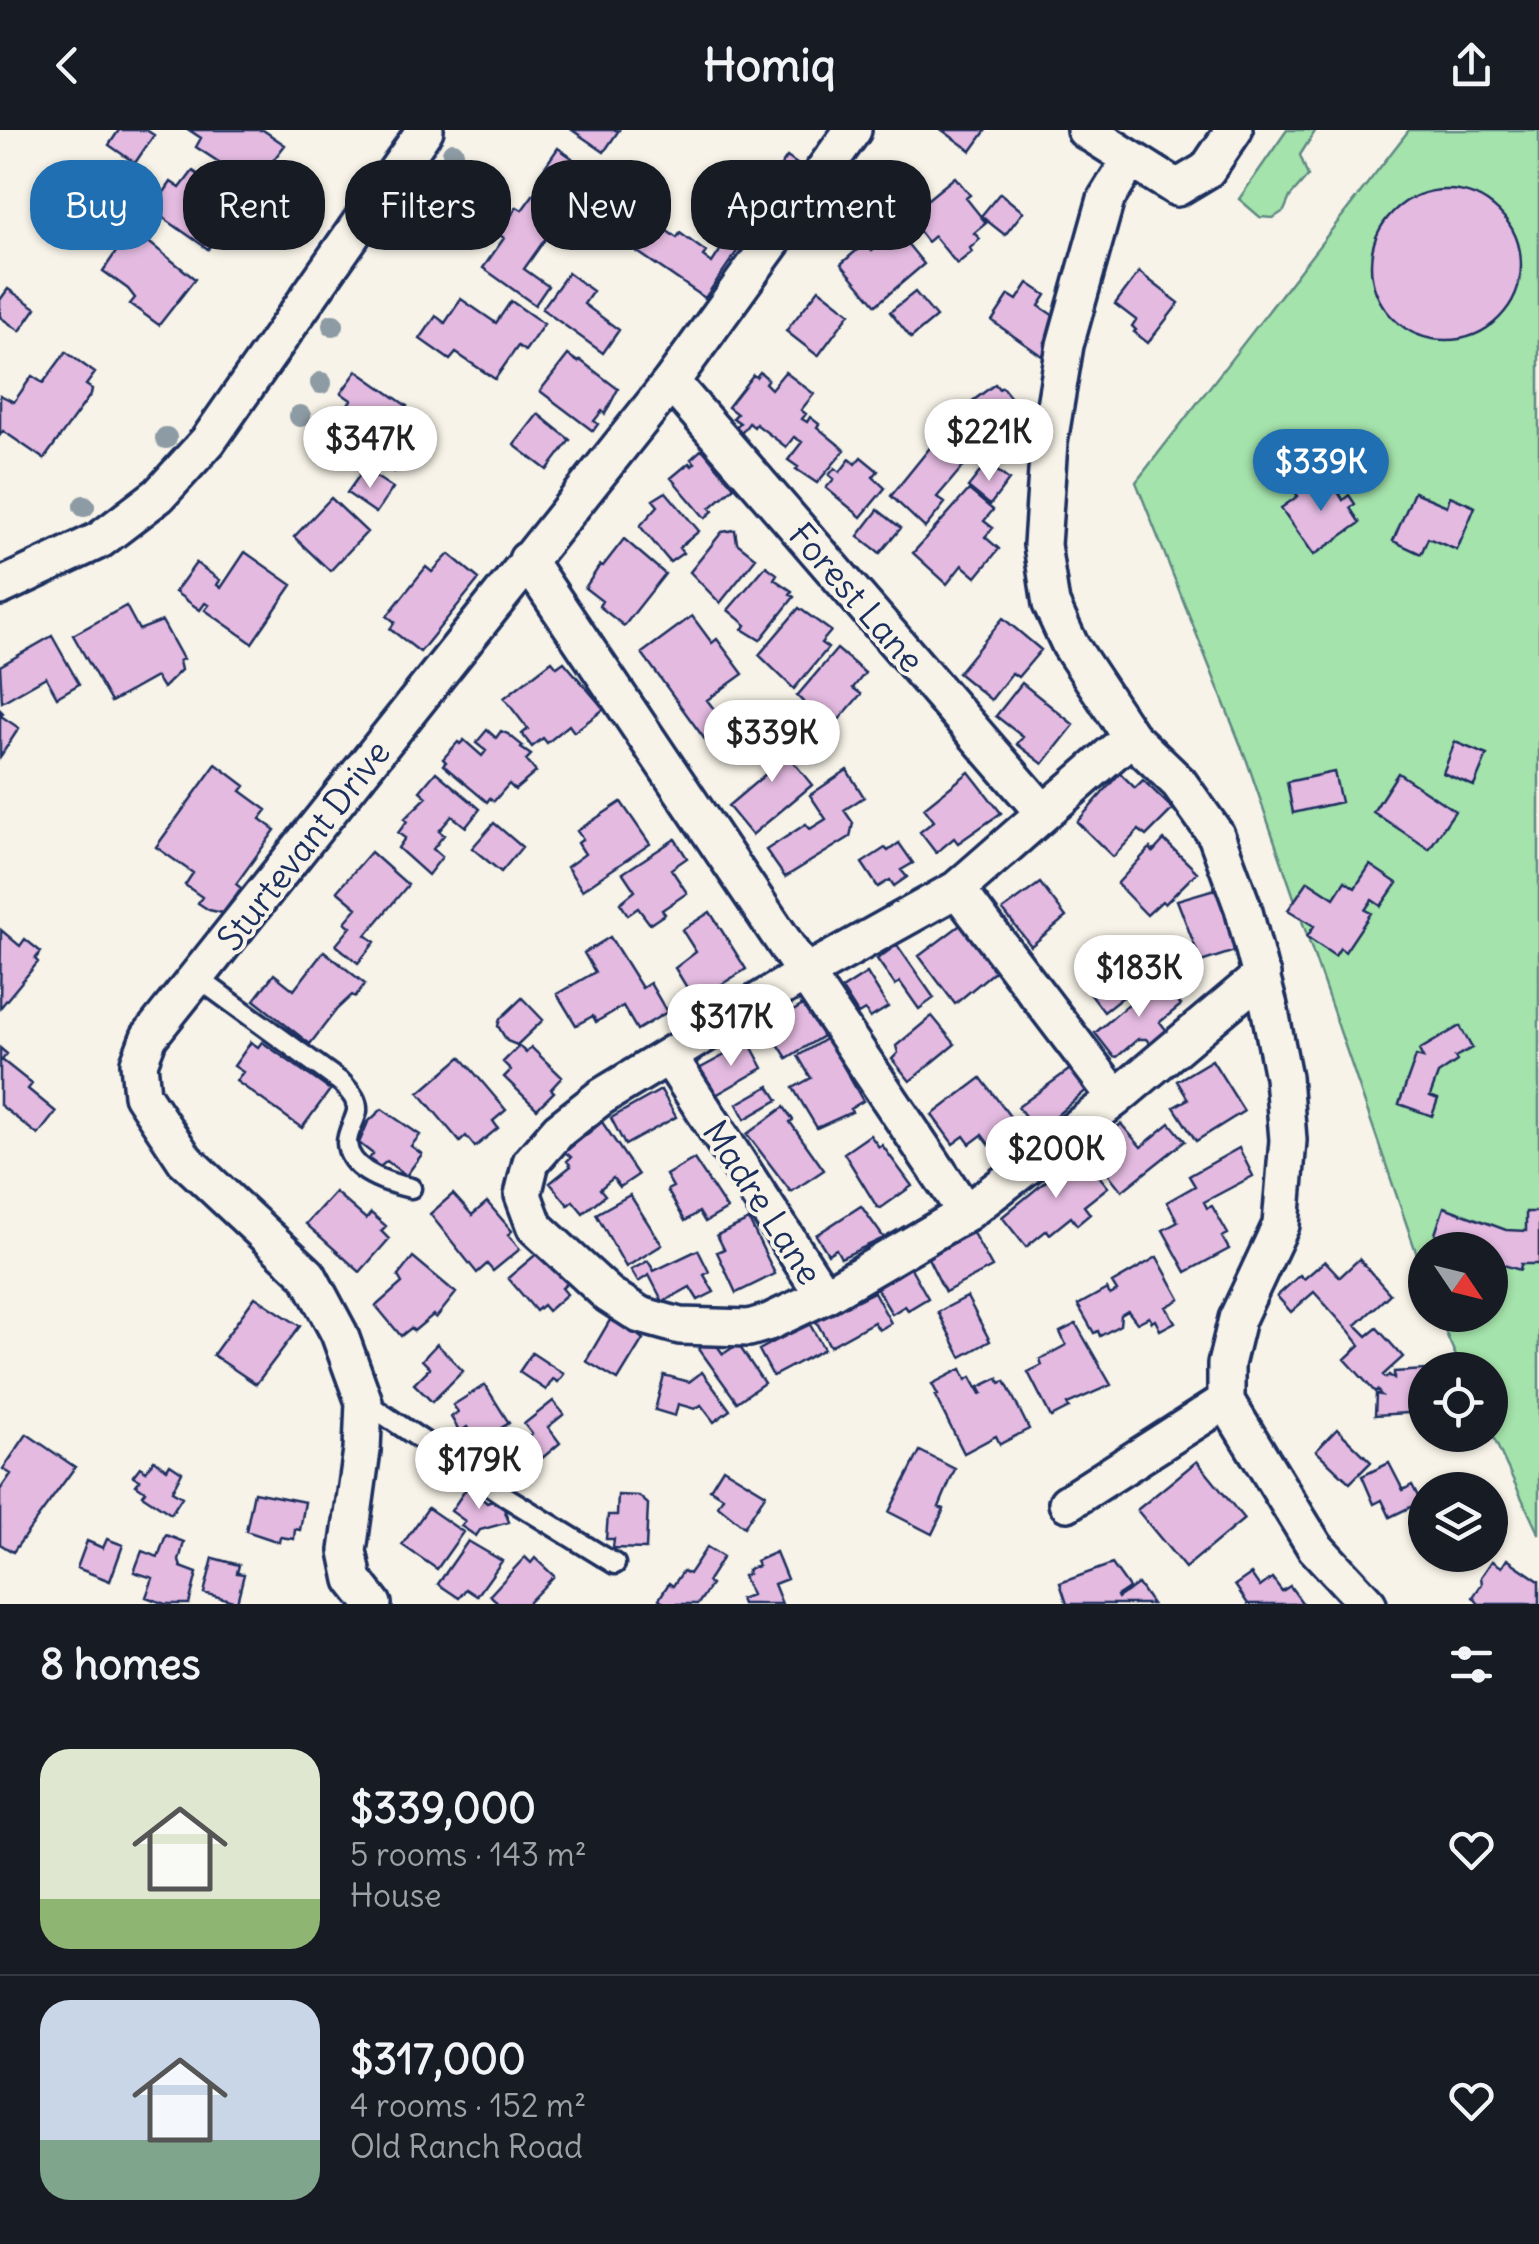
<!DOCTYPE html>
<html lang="en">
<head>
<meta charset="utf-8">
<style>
  body { margin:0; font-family:Delius,sans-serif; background:#20242c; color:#f1f3f6; height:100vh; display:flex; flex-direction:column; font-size:38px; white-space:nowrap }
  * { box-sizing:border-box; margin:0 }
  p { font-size:32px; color:#9ea1a6 }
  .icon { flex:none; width:55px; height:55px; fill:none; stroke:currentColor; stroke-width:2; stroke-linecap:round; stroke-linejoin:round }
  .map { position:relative; height:1474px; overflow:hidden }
  .side { display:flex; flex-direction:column; background:#171b24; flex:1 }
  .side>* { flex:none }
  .top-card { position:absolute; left:30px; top:30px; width:1000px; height:90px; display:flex; gap:20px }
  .needle { width:65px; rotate:125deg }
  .fabs { position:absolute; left:1408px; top:1102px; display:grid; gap:20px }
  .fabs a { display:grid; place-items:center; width:100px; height:100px; border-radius:50%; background:#171b24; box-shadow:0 2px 8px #0004; font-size:50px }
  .price { position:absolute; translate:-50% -85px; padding:0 22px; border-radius:35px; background:#fff; color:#222; font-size:32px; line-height:65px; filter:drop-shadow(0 2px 5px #0008) }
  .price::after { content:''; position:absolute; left:50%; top:60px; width:30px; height:22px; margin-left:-15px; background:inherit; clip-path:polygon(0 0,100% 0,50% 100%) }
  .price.selected { background:#1f6fb2; color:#fff }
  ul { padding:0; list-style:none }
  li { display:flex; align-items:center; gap:30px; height:250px; padding:0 40px }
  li+li { border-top:2px solid #363941 }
  li span { display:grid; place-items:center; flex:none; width:280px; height:200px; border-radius:30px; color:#555 }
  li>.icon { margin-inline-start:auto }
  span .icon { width:120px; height:120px; fill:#fffc; stroke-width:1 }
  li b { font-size:42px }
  h2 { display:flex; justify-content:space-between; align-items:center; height:120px; padding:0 40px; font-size:42px }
  .pill { padding:0 35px; border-radius:40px; background:#171b24; box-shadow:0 2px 8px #0004; font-size:35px; line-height:90px }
  .pill.selected { background:#1f6fb2; color:#fff }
  header { display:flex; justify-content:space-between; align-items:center; height:130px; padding:0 40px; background:#171b24; font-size:45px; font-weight:800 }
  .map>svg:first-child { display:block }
  .green { fill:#a4e3ab; stroke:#608984; stroke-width:2.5 }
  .building { fill:#e4bae1; stroke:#1b2f5e; stroke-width:2.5 }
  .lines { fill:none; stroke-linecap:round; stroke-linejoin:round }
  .lane-casing { stroke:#1b2f5e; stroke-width:25 }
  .street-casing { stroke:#1b2f5e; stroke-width:42 }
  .lane { stroke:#f7f3e8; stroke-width:18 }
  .street { stroke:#f7f3e8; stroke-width:35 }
  .tree { fill:#8d9ba4 }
  .labels { text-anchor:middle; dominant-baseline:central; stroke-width:8; stroke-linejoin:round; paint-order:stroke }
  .street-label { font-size:35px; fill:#1b2f5e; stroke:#f7f3e8 }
</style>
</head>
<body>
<header><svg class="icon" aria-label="back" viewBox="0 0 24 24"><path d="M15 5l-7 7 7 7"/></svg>Homiq<svg class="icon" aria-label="share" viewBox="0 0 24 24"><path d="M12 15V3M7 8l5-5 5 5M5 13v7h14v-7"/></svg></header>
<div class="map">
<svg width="1539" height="1474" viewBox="0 0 1539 1474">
  <rect width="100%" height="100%" fill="#f7f3e8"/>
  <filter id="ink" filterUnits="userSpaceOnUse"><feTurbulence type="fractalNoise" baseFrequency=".01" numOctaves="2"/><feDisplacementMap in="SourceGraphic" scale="20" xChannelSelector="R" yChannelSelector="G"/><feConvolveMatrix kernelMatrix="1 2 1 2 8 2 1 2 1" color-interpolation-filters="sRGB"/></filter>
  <g filter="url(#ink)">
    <path class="green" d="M1287,0h29l-16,25 8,21 -18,21 -6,14 -11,7 -13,-1 -21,-18z
      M1409,0h130v1405l-49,-105v-60h-28l-24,-55h52v-65h-65v28l-178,-517 -111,-279z"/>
    <path class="building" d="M119,0h27l8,5 -19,28 -26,-18z
      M189,0h74l22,15 -31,40 -58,-38 5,-9z
      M572,0h47l-15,22z
      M942,0h44l-15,21z
      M558,18l14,10 -4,5 42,29 4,-5 26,18 -3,5 40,28 3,-5 26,19 -3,4 9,7 13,-20 -15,-11 41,-61 16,15 20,-29 10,7 -92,134 -164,-112 3,-5 -6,-4z
      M193,41l47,32 -32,46 -56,-39 19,-28 9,6z
      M955,47l15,18 -4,3 20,25 -12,10 6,6 -10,9 2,4 -15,12 -23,-28 -7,6 -20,-26z
      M1371 135a75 75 0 1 1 150 0a75 75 0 1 1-150 0Z
      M536,61l29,20 -41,58 24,17 -13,19 -52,-37 21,-30 -6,-4 19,-27 5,3z
      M1000,63l23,19 -18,23 -24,-19z
      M126,94l69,55 -36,46 -29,-21 5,-6 -7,-9 -25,-18 15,-22 -6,-5z
      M897,101l27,33 -48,41 -35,-41 24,-21 7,8z
      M1139,142l40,31 -31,40 -14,-11 2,-2 -4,-4 4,-6 -21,-16z
      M568,143l25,18 -9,13 35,26 -16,23 -61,-44z
      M1028,153l18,12 -7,11 21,14 -15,22 5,3 -8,11 -50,-35 17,-26 8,5z
      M8,159l28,19 -16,23 -20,-14v-17z
      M819,159l31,24 -32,43 -32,-25z
      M915,162l21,25 -25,21 -21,-26z
      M461,169l35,24 15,-22 33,23 -19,27 -7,-5 -23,33 -39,-26 -6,7 -30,-21 16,-23 9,7z
      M66,222l29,21 -9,12 6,4 -1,5 -47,65 -41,-28 -3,4v-40l14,7 18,-26 11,7z
      M568,225l10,7 2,-2 38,29 -13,25 -3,-3 -8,10 4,3 -5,7 -53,-40z
      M357,241l50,35 -5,7 23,15 -31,44 -39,-28 -5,8 -19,-13 16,-23 -5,-3 9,-13 -10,-7z
      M760,242l8,7 -3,4 6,6 14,-17 29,22 -13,16 5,4 -4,5 5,3 3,-5 9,7 -2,3 28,23 -28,33 -21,-14 2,-2 -10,-7 14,-18 -8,-5 -8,10 -30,-23 -2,3 -5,-4 -9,12 -6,-5 6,-7 -7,-5 4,-4 -9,-7 25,-32 3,2z
      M995,254l4,5 3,-2 21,26 -5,4 5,6 -20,16 -4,-4 -5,4 -25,-31 1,-5z
      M538,284l32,26 -23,30 -33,-25z
      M937,309l29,24 -29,34 8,6 -20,25 -34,-32z
      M702,319l32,38 -24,21 3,3 -8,7 -34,-40 18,-15 3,3 3,-3 -4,-4z
      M861,327l17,14 -5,6 12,11 -24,29 -35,-29 8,-9 -5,-4 6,-7 5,4 10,-13 5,5z
      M987,333l22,17 -19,25 -22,-18z
      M364,339l29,19 -17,25 -29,-20z
      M1327,345l15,15 -4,2 5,8 6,-5 6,9 -5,4 10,15 -46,32 -33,-47 17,-12 -5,-6 13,-8 3,5z
      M969,360l24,20 -9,11 9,7 -8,9 14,12 -23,28 -14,-12 -15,19 -34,-31z
      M666,362l33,39 -20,17 4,5 -13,9 -30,-36 18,-20 -5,-6z
      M1414,362l33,14 3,-10 25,11 -18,43 -29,-12 -7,16 -28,-13z
      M331,368l36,34 -37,39 -36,-34z
      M878,380l23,18 -21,25 -22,-17z
      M735,400l2,13 19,15 -36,45 -30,-31 32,-40z
      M624,409l41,35 -41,52 -25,-20 3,-5 -17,-13 15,-23 3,1z
      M245,422l47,33 -40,58 -47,-33 4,-5 -4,-2 -5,7 -25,-18 21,-29 24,17 -3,5 4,3z
      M449,424l30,25 -59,73 -30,-23 5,-7 -8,-6 39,-49 6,5z
      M766,436l11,8 -3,5 18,12 -2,3 4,3 -34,43 -18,-11 4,-4 -18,-15z
      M126,476l13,24 23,-9 21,38 -4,2 2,9 -18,18 -7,-11 -45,25 -38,-67z
      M799,478l32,23 -10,12 7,5 -34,41 -35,-34z
      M692,486l20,27 5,-4 26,35 -36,26 10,13 8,-7 26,35 -16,15 -4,-6 -12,9 -77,-106z
      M1003,488l38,32 -23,27 -6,-4 -21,27 -33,-27z
      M52,506l27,48 -22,13 -11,-20 -44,25 -2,-36z
      M837,519l28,24 -12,15 8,6 -30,35 -34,-33z
      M552,531l5,6 7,-5 40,47 -30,23 -5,-7 -22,18 -4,-5 -11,9 -10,-13 6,-5 -24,-31z
      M1022,553l52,42 -31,39 -26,-20 6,-7 -27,-21z
      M0,580l3,3 -2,3 18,12 -19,29z
      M781,598l18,22 -9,8 22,27 -60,50 -24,-29 46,-39 -17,-20z
      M487,600l9,8 5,-7 7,3 15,12 -2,2 10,7 -5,5 10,12 -21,18 -6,-6 -15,17 -4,-3 -3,4 -44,-37 3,-3 -3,-3 15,-17 2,2 4,-4 18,16 4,-5 -10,-8z
      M1455,612l32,13 -13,31 -31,-13z
      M216,634l29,22 -4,5 26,19 -7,9 15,11 -39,54 5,4 -18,25 -14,-3 -11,-7 4,-6 -17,-12 8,-12 -37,-26z
      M847,640l17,27 -20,13 9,13 -3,14 -65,40 -19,-27 40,-26 4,5 16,-10 -16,-24z
      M436,642l44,37 -14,18 -14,-11 -13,15 5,4 -11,14 9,8 -14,18 -30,-27 7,-10 -7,-5 9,-12 -3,-2 23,-22 -7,-6z
      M969,642l32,41 -43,30 -4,-5 -18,15 -16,-21 14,-11 -10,-13z
      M1334,642l7,30 -48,11 -6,-31z
      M1120,643l15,15 8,-8 30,29 -27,27 -7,-6 -26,27 -36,-35z
      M1398,643l57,38 -26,38 -56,-37z
      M621,672l29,42 -68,46 -15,-23 18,-13 -7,-11 5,-4 -6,-8z
      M494,693l28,24 -21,25 -29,-24z
      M675,709l12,19 -16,11 16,24 -25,17 3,4 -15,10 -12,-16 -10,7 -8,-12 15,-12 -12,-18z
      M1164,710l33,32 -32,32 -3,-3 -15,14 -30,-31 33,-36 3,4z
      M899,713l14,20 -12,7 6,7 -13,9 -4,-6 -12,7 -16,-24 23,-15 3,3z
      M371,722l37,33 -42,50 9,7 -17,21 -22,-18 15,-18 -6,-5 12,-14 -20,-17z
      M1370,735l27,18 -16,23 -9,-6 -7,10 6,3 -26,39 -5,-4 -5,8 -28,-19 7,-11 -26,-16 20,-29 26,17 11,-17 10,7z
      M1040,753l26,34 -35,29 -28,-36z
      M1218,758l20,62 -37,12 -24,-62z
      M710,782l36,57 -51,32 -20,-33 21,-16 -14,-22z
      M975,784l34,45 -54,45 -36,-48z
      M1,800l19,16 5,-7 16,13 -6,7 3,3 -38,46z
      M610,807l32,51 8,-5 17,29 -30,18 -14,-24 -27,16 -3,-6 -17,9 -19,-31 38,-22 -11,-19z
      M1129,812h5l22,29 -52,41 -19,-25 2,-6 -3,-4z
      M897,815l37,53 -15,11 -19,-27 -5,3 -18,-26z
      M324,821l41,33 -10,13 -3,-2 -15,14 -27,35 -56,-44 20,-26 20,16z
      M867,843l21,34 -18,11 -5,-8 -7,4 -16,-25z
      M1158,849l23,26 -21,17 7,9 -16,14 -5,-6h-8l-21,18 -4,-1 -18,-23z
      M522,868l21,22 -26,25 -10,-4 -9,-15 2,-7z
      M803,875l20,31 -36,22 -20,-31z
      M932,886l23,28 -45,37 -18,-22 6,-6 -2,-7z
      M1460,896l12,22 -17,9 2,4 -19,13 -8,22 8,3 -6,17 -33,-12 17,-48 7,2 -4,-8z
      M827,908l36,63 -13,8 2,3 -35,16 -24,-40 18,-10 -13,-22z
      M251,912l7,5 4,-5 68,48 -28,38 -66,-47 7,-9 -9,-6z
      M749,912l14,26 -49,28 -15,-27z
      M519,916l7,7 5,-6 31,30 -11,12 3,3 -17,17 -33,-32 7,-7 -8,-8z
      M0,918l7,6 -5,6 30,24 -4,5 28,23 -18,23 -38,-30z
      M461,927l45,53 -13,11 5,7 -23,19 -9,-11 -6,6 -41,-49z
      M1212,930l32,51 -48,30 -22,-34 14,-8 -11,-18z
      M1073,937l16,21 -52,44 -19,-25z
      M981,948l43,57 -27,20 -15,-20 -12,9 -6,-8 -11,8 -21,-29z
      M769,956l9,14 -33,19 -8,-15z
      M661,960l15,27 -51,28 -14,-27z
      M784,977l9,13 -3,2 34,48 -33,22 -44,-58z
      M382,979l38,26 -9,11 11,8 -16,22 -19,-15 -7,6 -11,-8 4,-5 -14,-11 9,-21z
      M602,992l36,53 -18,12 -7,-9 -13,11 5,6 -22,18 -10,-12 -5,4 -18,-22 21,-17 -4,-5 4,-4 -6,-5z
      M1170,993l15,18 -63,50 -33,-41 32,-26 20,23z
      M870,1005l9,12 3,-2 30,41 -31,22 -4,-1 -33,-54z
      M1239,1018l14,28 -49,26 3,6 5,-2 16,28 -6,3 7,12 -43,23 -23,-42 15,-8 -11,-20 28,-16 -6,-10z
      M1080,1023l28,34 -24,19 6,8 -13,11 -6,-8 -21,17 -3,-4 -21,17 -24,-30z
      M694,1029l33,50 -22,13 -6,-10 -14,9 -18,-31 6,-3 -7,-12z
      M335,1062l31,27 5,-6 15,13 -5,5 8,8 -29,33 -54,-48z
      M453,1064l19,21 15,-13 25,29 -4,4 12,14 -27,22 -6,-7 -10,9 -47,-59z
      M630,1065l32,50 -36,22 -30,-53z
      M861,1076l23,32 -43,20 -5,-9 -8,5 -12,-19z
      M1444,1077l62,23 20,1v-19h13v52h-18l-1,6 -27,-8 3,-10 -61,-18z
      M749,1090l26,54 -39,19 -19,-41 7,-3 -7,-14z
      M973,1103l19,34 -47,25 -18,-36z
      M698,1120l11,22 -5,3 10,17 -16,8 -8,-13 -27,15 -14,-27 -11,7 -7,-12 17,-9 6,10z
      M540,1121l28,32 -6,5 5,6 -19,17 -5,-6 -7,6 -28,-33z
      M413,1127l43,36 -20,25 -3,-3 -19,16 -3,-3 -10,8 -25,-30 26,-23 -4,-7z
      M1157,1127l23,42 -14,8 9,15 -15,8 -5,-10 -3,2 -3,-5 -12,6 -9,-12 -7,4 -1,10 -20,11 -2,-5 -4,2 -16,-28 29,-16 3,6 7,-4 -5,-8z
      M1359,1129l31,35 -34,31 11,11 10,-8 26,29 -20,18 3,3 3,-3 5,4v-7l31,-2v42l-50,3 1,-21 5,1 -4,-5 -2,2 -30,-33 15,-14 -10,-13 -36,-40 -23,20 -14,-16 23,-21 4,4 21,-18 15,16z
      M907,1131l21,37 -20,12 -3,-4 -13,8 -20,-33z
      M874,1162l17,31 -12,7 -5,-8 -44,24 -14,-25z
      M255,1167l45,29 -44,58 -43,-29z
      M967,1167l23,44 -29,16 -23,-45z
      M617,1186l24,15 -2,5 4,3 -25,41 -32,-19 24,-41 3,2z
      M809,1193l15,26 -51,27 -14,-26z
      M1076,1194l35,61 -44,19 2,4 -18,9 -23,-45 14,-7 -2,-6 26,-14 -6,-13z
      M713,1210l10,14 15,-10 26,39 -27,19 -38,-53z
      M437,1214l26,27 -31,31 -18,-18 16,-16 -8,-8z
      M532,1223l32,21 -6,8 -5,-3 -7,11 -27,-18z
      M961,1239l5,11 5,-3 9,17 2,-1 -3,-6 19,-9 2,5 5,-2 24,48 -29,15 -4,-8 -32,17 -29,-57 3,-1 -6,-11z
      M702,1242l28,38 -16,12 -13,-17 -6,4 -17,-5 -3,12 -20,-6 9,-35 25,7z
      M485,1255l24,38 -32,20 -10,-16 -7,5 -9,-15 7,-5 -5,-7z
      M553,1271l11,13 -16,13 12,16 -52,44 -17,-21 41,-32 -8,-10z
      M1337,1299l34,33 -21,21 -34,-32z
      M27,1304l48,33 -62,85 -13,-8v-54l11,-16 -8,-5z
      M920,1321l35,18 -16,38 5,2 -12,25 -43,-22z
      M154,1330l13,9 3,-5 12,8 -10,19 10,6 -11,17 -29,-19 3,-4 -9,-6 4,-5 -7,-4 7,-9 6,4z
      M1197,1331l47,58 -59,49 -48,-58z
      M1389,1333l14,27 9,-5 9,17 -31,15 -8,-17 -8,4 -12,-28z
      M723,1338l43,26 -22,33 -26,-21 5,-9 -13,-8z
      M468,1356l19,17 13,-5 9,24 -29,8 -4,6 -15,-10 4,-5 -14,-10z
      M254,1362l51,10 -5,28 -5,-1 -1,10 -14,-2 -1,5 -33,-11z
      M618,1365l21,1 9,8 -2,45 -33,-1 1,-9h-8l2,-24h9z
      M428,1378l35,24 -26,37 -35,-24z
      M166,1405l18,7 -5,19 2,6 16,6 -8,31h-24l-19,-7 7,-19 -19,-6 8,-21 16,6z
      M107,1409l16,6 -13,36 -33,-13 10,-27 16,7z
      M468,1411l34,20 -25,35 -11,-7 -7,9 -21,-14z
      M707,1417l16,10 -16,25 4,3 -13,19h-38l2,-3 -3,-2 10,-16 4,3 10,-15 6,3z
      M776,1422l11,27 -13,5 8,20h-40l-2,-5 11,-4 -8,-19 5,-2 -1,-4 11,-4 -2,-5z
      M525,1427l6,6 4,-5 19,18 -27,28h-28l-9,-9z
      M213,1428l26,7 -2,8 7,1 -7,28 -33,-9z
      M1507,1429l32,22v23h-60l-6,-7 9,-13 -1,-7 11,-16 10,6z
      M1112,1434l17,24 -12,8 1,2 20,-14 14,20h-85l-7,-21z
      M1251,1444l9,13 12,-9 10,13 8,-5 13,18h-55l-13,-19z"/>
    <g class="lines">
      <defs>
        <path id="lane" d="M198,848l144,105c7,8 16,16 15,28 -2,11 -10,20 -10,32 2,29 41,40 64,45
          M365,1272l143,96 107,66"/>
        <path id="street" d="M1085,0l92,58 30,-18 27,-40
          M1130,30l-24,39 -41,146 -16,97 -7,103 9,59 19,41 61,92 48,46 37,52 27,73 26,98 14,71 5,63 -7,85 -44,94 -11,45v37l89,146 53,57
          M671,252l372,430
          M527,430l439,653
          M0,457l100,-47 59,-45 49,-54 217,-311
          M1131,607l-174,152 -153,85 -203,123 -42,33 -28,32 -8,33 12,32 74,68 31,20 40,11 69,2 20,-6 55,-26 142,-83 150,-115 146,-123
          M957,759l159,209
          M670,928l154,238
          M1067,1373l159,-102
          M373,1474l-19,-24 -6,-29 14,-101 2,-48 -25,-69 -31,-58 -123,-115 -43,-65 -3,-32 10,-26 522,-655 182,-252"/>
      </defs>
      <use href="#lane" class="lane-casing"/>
      <use href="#street" class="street-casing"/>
      <use href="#lane" class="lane"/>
      <use href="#street" class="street"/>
    </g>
    <g class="tree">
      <circle cx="453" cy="23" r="11"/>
      <circle cx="412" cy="82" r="11"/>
      <circle cx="42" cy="84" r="11"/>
      <circle cx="333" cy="195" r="11"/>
      <circle cx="321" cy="253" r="11"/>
      <circle cx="300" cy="286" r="11"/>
      <circle cx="166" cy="308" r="11"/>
      <circle cx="84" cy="376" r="11"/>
    </g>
  </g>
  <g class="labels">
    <g class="street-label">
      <text transform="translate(857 467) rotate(49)">Forest Lane</text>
      <text transform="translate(303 715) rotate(-52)">Sturtevant Drive</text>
      <text transform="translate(763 1072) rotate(57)">Madre Lane</text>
    </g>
  </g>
</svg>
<div class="fabs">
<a><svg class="needle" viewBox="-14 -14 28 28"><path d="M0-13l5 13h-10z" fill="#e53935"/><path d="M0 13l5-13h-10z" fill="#9ea1a6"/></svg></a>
<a><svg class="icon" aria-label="locate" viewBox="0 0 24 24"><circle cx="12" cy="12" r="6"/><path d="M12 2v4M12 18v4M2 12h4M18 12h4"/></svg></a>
<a><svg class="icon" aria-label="layers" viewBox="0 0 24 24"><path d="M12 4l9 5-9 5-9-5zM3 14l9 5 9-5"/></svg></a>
</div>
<b class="price" style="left:989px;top:354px">$221K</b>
<b class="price" style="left:370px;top:361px">$347K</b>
<b class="price selected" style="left:1321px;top:384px">$339K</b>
<b class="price" style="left:772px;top:655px">$339K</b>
<b class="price" style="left:1139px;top:890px">$183K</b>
<b class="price" style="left:731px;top:939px">$317K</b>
<b class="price" style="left:1056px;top:1071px">$200K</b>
<b class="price" style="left:479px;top:1382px">$179K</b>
<div class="top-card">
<a class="pill selected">Buy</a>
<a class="pill">Rent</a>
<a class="pill">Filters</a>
<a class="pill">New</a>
<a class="pill">Apartment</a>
</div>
</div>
<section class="side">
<h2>8 homes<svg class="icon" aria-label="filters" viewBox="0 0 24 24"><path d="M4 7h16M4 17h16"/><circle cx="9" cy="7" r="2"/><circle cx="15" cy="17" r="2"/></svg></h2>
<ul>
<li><span style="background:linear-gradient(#dfe7d0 75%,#8fb573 0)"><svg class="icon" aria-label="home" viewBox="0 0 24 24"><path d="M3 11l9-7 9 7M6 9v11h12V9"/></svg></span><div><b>$339,000</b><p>5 rooms · 143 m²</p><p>House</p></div><svg class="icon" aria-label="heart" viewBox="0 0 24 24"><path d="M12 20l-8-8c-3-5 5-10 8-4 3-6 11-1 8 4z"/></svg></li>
<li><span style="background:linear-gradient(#c9d6e8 70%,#7fa58c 0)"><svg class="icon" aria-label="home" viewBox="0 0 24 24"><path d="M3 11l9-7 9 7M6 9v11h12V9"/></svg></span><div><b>$317,000</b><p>4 rooms · 152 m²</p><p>Old Ranch Road</p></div><svg class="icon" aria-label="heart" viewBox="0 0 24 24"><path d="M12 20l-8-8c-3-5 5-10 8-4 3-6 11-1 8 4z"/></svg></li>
</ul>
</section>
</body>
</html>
